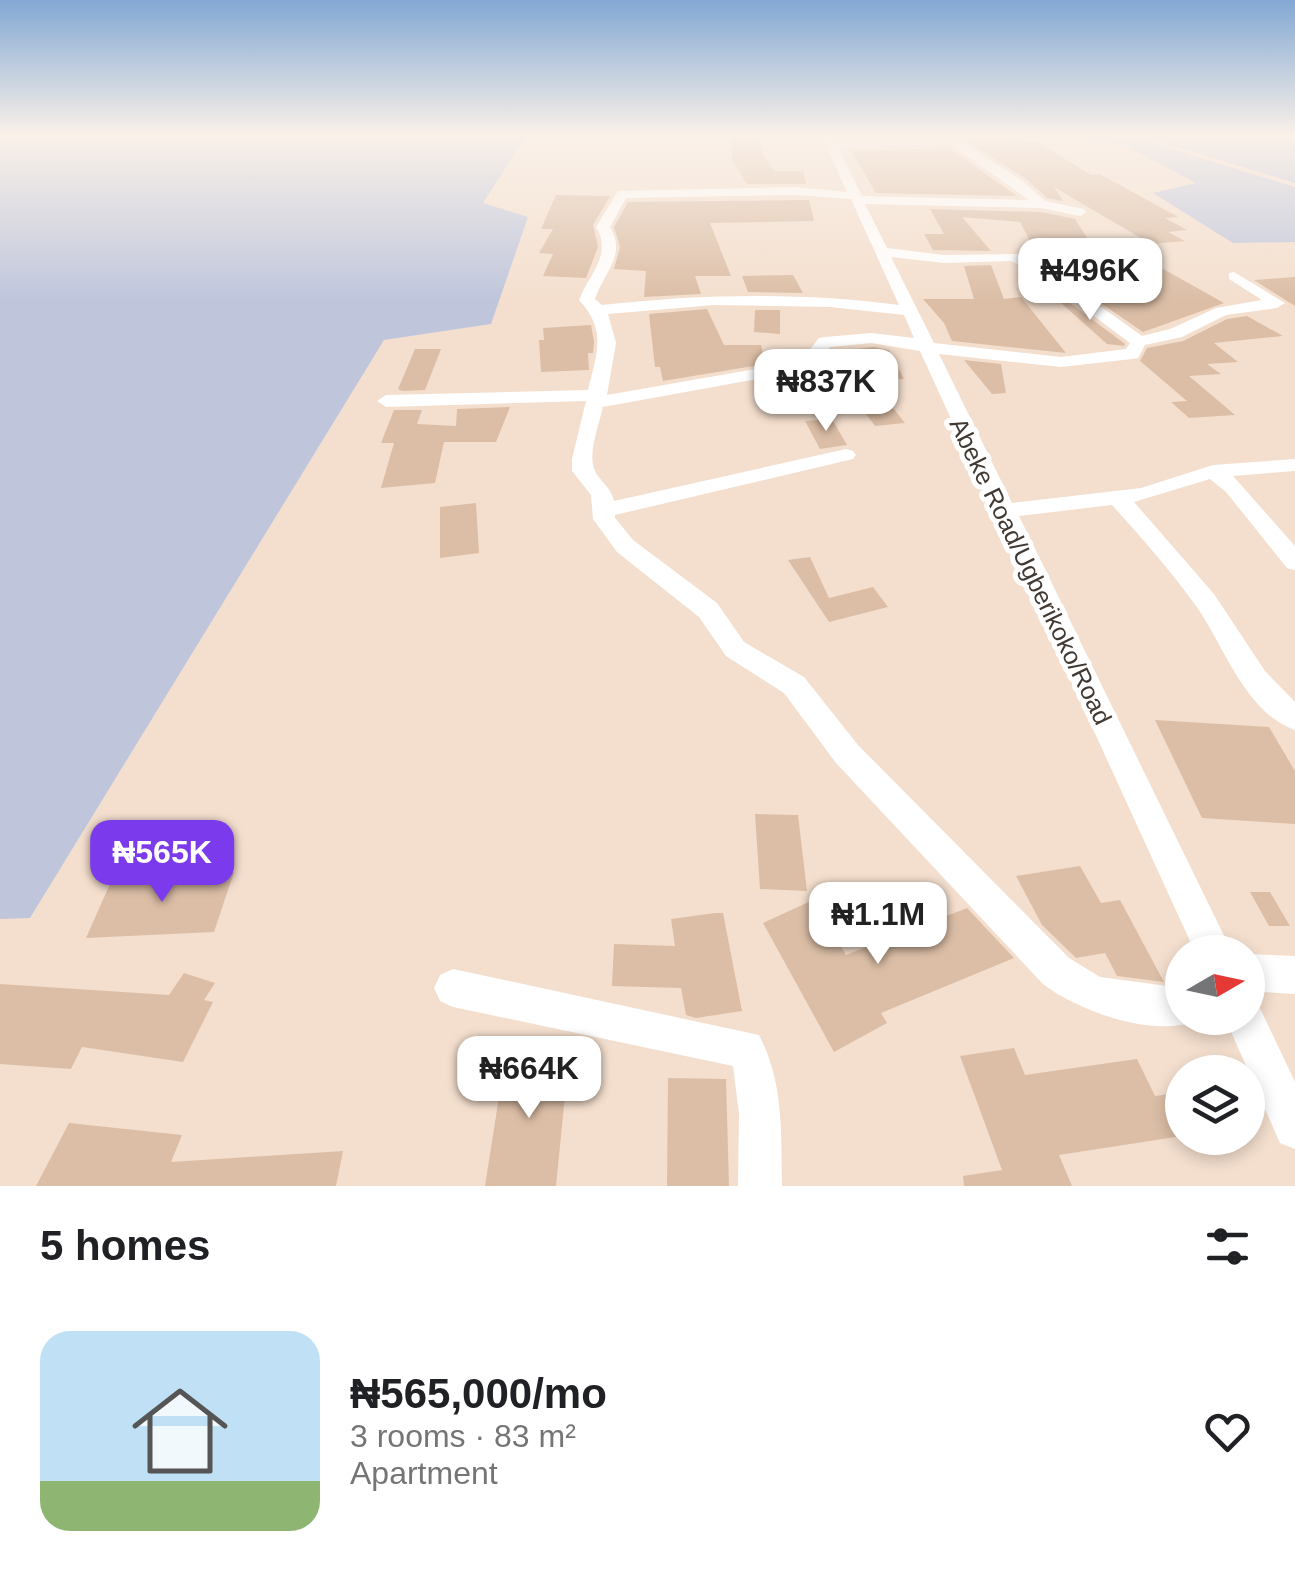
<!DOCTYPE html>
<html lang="en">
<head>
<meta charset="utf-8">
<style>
  body { margin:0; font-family:Arial,sans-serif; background:#f6f6f6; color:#202124; height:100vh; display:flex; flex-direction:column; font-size:38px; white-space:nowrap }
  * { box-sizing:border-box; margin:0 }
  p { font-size:32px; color:#757577 }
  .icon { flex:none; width:55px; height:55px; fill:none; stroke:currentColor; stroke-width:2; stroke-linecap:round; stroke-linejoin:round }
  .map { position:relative; height:1186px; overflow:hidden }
  .side { display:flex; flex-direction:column; background:#fff; flex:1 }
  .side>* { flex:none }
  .needle { width:65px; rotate:81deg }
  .controls { position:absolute; left:1165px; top:935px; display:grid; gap:20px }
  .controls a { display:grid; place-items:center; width:100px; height:100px; border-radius:50%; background:#fff; box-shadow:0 5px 15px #0003; font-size:50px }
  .price { position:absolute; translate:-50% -85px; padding:0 22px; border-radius:20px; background:#fff; color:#222; font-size:32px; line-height:65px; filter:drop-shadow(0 2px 5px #0008) }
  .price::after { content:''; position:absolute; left:50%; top:60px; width:30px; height:22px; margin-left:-15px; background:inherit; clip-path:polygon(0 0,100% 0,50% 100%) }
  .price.selected { background:#7c3aed; color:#fff }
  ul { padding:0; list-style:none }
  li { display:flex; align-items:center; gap:30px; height:250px; padding:0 40px }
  li span { display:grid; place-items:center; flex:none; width:280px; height:200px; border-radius:30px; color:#555 }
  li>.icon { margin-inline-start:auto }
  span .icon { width:120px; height:120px; fill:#fffc; stroke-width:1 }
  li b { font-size:42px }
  h2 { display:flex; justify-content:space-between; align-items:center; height:120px; padding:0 40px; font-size:42px }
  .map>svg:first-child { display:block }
  .green { fill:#bfc6dc }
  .building { fill:#dcbea6 }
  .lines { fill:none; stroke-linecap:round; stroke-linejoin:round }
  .minor { fill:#fff; fill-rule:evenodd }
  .labels { text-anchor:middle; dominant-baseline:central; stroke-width:10; stroke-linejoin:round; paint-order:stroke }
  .street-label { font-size:25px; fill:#413932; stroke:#fff }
</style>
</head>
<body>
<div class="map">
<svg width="1295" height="1186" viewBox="0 0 1295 1186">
  <rect width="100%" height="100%" fill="#f4dfce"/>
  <path class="green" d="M0,134h527l-44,69 45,14 -37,107 -107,16 -354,578 -30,1z
    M1051,134h72l172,53v55l-62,1 -80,-50 43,-10 -71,-38z
    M1135,134h160v49z"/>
  <path class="building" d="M924,134h65l14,9 35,-1 53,33 9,-1 78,43 -13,1 22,12 -19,2 17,9 -34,3 -97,-57 9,14 -16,-3 -22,-20 -67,-42z
    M731,137l29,2 2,15 12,17h29l3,13h-59l-15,-24z
    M949,148l68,48 -141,-3 -25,-42z
    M556,195l54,1 -17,29 5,22 -12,31 -43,-2 10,-22 -14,-1 14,-24h-12z
    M809,200l5,21 -104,2 21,53h-36l6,18 -57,3 2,-26 -32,-2 6,-22 -6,-20 14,-25z
    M930,209l111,3 34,7 29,46 45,-4 75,42 -81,29 -102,-70 -21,-40 -58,-5 29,34 -58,-1 -9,-16h20z
    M991,265l13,34 17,-2 45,56 -114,-12 -8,-18 -21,-24h51l-10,-33z
    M793,275l10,18 -55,-1 -6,-16z
    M1295,277v29l-41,-26z
    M1057,293l68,51 -1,2 -17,-2 -56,-50z
    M707,309l17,36h37l4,19 -102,17 -3,-14h-5l-6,-53z
    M755,310h25v24l-26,-2z
    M1247,316l36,20 -69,7 24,19 -31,2 14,10 -32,2 46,39 -46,3 -18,-16 16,-1 -47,-40 7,-13 36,-7 44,-22z
    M591,325l3,17 -1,11h-5l1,17 -48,2 -2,-32h5l-1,-12z
    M874,347l15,3 15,29 -53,2 -20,-29z
    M415,349h26l-16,41 -23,1 -4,-2z
    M964,360l37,4 5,29 -14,1z
    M877,388l28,35 -30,3 -26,-35z
    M510,407l-14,35h-52l-9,41 -54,5 13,-45h-13l13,-33h28l-5,14 39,2 1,-17z
    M832,419l15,26 -27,4 -15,-28z
    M476,503l3,50 -39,5v-51z
    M810,557l19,41 44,-11 15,20 -59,15 -41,-62z
    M1155,720l114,7 26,44v53l-93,-6z
    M755,814l43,1 9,76 -47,-2z
    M1080,866l21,37 19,-3 44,82 -47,-6 -12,-23 -29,5 -34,-33 -26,-49z
    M234,872l-20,60 -128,6 27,-61z
    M1250,892h20l20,34h-21z
    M813,900l33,55 121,-47 47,50 -133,55 6,10 -53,29 -71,-129z
    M715,913h8l19,98 -46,7 -10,-3 -5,-27 -69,-2 2,-42 61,2 -4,-27z
    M184,973l31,10 -11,17 9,2 -30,60 -101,-15 -11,22 -71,-5v-80l169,11z
    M1014,1048l11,27 112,-16 18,37 27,-4v44l-123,19 13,31h-108l-1,-10 39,-6 -42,-114z
    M506,1052l63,4 -13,130h-71z
    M668,1078l58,1 3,107h-62z
    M69,1123l113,12 -11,27 172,-11 -7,35h-300z"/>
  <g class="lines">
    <path class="minor" d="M786,134h45l4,8 121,-3 67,42 22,20 39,8 2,3 -6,4 -39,-8 -176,-4 22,44 57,7 75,-1 35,19 88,63 28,-7 46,-21 46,-8 -33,-21v-6l5,-1 51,31 -8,5 -51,7 -44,22 -37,8 -7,13 -6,1 -71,8 -122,-13 73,149 129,-15 72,-23 82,-6v12l-62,5 62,70v24l-8,-2 -61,-76 -16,-13 -76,23 80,92 51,77 30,31v28c-50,-17 -71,-85 -99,-124 -26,-36 -55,-69 -84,-101l-93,11 213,436h-37l-275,-601 -49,-8 -41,4 -17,22 -210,38c-4,18 -17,50 -7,66 7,11 15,15 18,28l232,-52 7,2 3,4 -3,4 -238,56v3l18,22 84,63 27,39 60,35 54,68 211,213 31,19 82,11v30h15l-1,3c-43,17 -118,-10 -153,-37l-207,-221 -52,-70 -58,-37 -27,-39 -82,-65 -24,-33 -2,-24 -19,-24v-12l14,-58 -200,6 -9,-6 9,-6 202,-5c9,-37 19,-60 -9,-90 10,-26 34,-45 17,-73l22,-36 178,-4 51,5 -24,-54zM950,144l79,56 -167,-4 -24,-48zM796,195l55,4 48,106c-99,-13 -197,-11 -297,0l-7,-6c9,-27 32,-44 15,-72l16,-29zM891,257l53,6 67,-2 33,18 86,64 -4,6 -65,8 -127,-14zM714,305l116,2 74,8 10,23 -43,-5 -46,4 -6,1 -18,23 -194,34 9,-52 -8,-29z
      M1248,954l47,2v38l-47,-3z
      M453,969l306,66c25,48 22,98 23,151h-44l1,-72 -6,-48 -280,-59 -13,-6 -6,-13 6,-13z
      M1248,1000l10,4 37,78v67l-15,-6 -55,-125h23z"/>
  </g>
  <linearGradient id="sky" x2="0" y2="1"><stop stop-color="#83a8d4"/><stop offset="0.45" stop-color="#faf1e9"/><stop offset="1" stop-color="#faf1e9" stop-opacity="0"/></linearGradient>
  <rect width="1295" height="300" fill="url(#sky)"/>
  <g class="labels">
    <g class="street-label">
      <text transform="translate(1031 571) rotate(64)">Abeke Road/Ugberikoko/Road</text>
    </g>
  </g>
</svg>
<div class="controls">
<a><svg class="needle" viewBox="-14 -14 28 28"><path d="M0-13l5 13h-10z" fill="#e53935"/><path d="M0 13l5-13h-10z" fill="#757577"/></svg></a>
<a><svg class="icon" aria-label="layers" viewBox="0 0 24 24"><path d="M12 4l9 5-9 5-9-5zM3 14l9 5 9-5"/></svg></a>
</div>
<b class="price" style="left:1090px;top:323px">₦496K</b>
<b class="price" style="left:826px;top:434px">₦837K</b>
<b class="price selected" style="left:162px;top:905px">₦565K</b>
<b class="price" style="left:878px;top:967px">₦1.1M</b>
<b class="price" style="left:529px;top:1121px">₦664K</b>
</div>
<section class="side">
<h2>5 homes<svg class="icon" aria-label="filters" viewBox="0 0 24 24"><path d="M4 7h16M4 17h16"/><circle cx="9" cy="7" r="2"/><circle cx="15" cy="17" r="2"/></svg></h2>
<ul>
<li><span style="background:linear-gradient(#bfe0f5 75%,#8fb573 0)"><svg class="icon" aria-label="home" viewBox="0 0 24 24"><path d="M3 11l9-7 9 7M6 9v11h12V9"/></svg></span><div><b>₦565,000/mo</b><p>3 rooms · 83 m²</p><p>Apartment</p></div><svg class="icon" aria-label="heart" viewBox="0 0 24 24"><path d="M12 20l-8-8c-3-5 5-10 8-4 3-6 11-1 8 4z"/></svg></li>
</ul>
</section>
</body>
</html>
